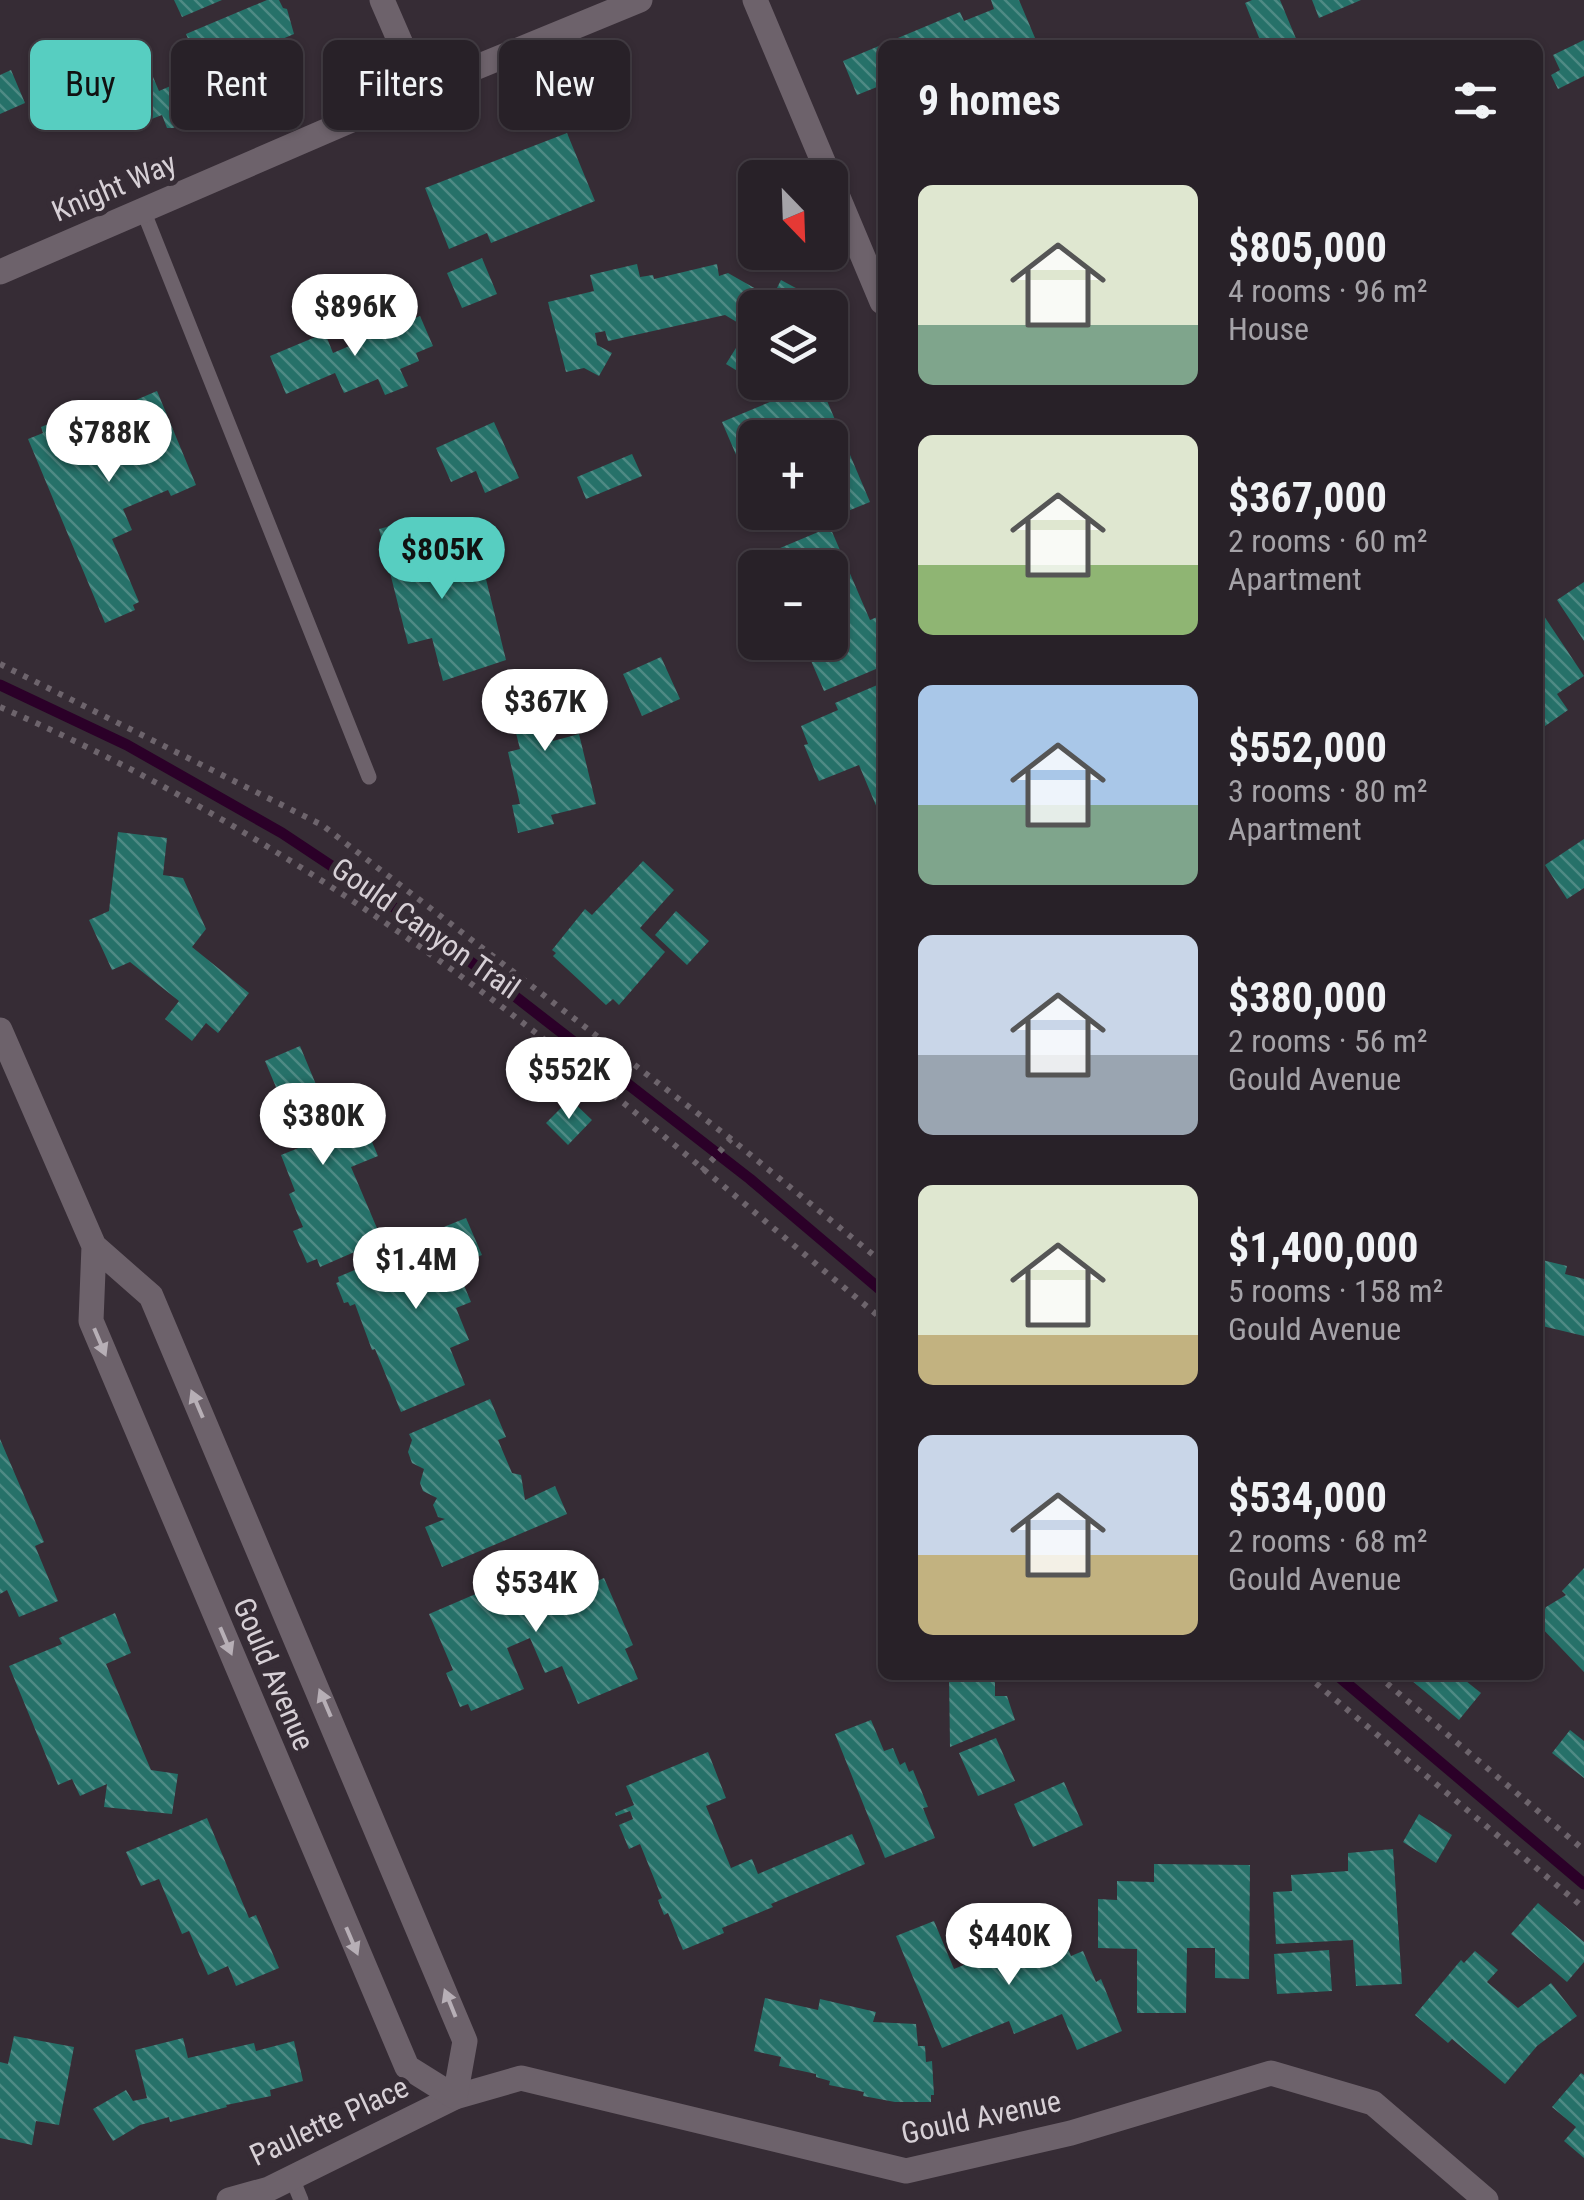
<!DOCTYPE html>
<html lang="en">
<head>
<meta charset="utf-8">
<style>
  body { margin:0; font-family:"Roboto Condensed",sans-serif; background:#342e34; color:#f1f3f6; height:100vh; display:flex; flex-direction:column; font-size:38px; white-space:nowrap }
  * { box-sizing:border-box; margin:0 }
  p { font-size:32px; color:#a5a3a8 }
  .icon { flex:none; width:55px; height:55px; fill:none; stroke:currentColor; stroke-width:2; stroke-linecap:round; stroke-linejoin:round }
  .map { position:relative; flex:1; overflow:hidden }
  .drawer { position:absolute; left:878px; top:40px; width:665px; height:1640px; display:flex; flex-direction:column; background:#282128; border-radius:15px; box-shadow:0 2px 8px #0004,0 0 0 2px #443e45 }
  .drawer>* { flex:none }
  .top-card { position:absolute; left:30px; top:40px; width:698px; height:90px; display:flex; gap:20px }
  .needle { width:65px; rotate:157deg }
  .fabs { position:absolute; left:738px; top:160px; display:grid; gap:20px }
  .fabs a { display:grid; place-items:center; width:110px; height:110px; border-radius:15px; background:#282128; box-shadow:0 2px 8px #0004,0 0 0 2px #443e45; font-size:50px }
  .price { position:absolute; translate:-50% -85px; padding:0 22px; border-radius:35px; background:#fff; color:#222; font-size:32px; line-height:65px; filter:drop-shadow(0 2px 5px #0008) }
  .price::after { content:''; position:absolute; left:50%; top:60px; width:30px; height:22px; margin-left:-15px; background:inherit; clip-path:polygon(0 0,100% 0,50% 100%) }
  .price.on { background:#57cec1; color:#111 }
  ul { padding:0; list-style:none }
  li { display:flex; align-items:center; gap:30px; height:250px; padding:0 40px }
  li span { display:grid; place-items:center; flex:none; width:280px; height:200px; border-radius:15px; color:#555 }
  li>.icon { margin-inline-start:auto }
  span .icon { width:120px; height:120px; fill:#fffc; stroke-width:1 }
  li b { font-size:42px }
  h2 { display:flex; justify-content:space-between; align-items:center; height:120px; padding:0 40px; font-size:42px }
  .chip { padding:0 35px; border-radius:15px; background:#282128; box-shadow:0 2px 8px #0004,0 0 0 2px #443e45; font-size:35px; line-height:90px }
  .chip.on { background:#57cec1; color:#111 }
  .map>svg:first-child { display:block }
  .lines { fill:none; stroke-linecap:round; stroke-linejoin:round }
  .stream { stroke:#2b0028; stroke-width:11 }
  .building { fill:url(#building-back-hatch) }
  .path { stroke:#6d646c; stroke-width:6; stroke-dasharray:5 8; stroke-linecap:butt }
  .service { stroke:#6d626b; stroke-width:15 }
  .minor { stroke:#6d626b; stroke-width:25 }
  .tertiary { stroke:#6d626b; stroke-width:25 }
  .oneway { fill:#b7afb6 }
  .labels { text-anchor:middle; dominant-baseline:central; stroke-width:10; stroke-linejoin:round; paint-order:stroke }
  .street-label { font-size:30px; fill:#d7d0d6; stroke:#362c35 }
</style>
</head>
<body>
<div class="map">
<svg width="1584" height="2200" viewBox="0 0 1584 2200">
  <defs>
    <pattern id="building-back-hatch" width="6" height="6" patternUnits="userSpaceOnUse" patternTransform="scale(2.5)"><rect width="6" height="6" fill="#267169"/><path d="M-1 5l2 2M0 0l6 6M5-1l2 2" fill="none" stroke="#4f8b85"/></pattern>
  </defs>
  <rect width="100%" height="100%" fill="#362c35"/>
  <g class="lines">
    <path class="stream" d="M0,685l127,60 155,88 158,105 310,241 132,112
      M1337,1675l247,209"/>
  </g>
  <path class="building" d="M174,0h48l-40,17z
    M267,0h12l4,8 4,1 7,25 -26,11 2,5 -4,11 -6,2 10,24 -8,3 -1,5 -14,2 -74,31h-6l-5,-13 -26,10 -14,-35 31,-13 6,14 37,-16 -6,-15 6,-3 -10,-23z
    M991,0h28l19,45h-156v40l-25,10 -14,-34 117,-49 4,9 30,-12z
    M1252,0h28l17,41 -10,4h-25l-17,-42z
    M1312,0h49l-42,18z
    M1584,40v36l-26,13 -7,-14 9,-5 -7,-15z
    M11,70l14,33 -25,11v-39z
    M567,133l28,68 -104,42 -4,-10 -38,16 -24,-61z
    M482,258l15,36 -35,14 -15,-35z
    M637,264l3,13 13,-2 1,4 63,-15 2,12 9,-3 44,25 9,-18 37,20 -4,8h-59v25l-30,-18 -117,26 -3,-10 -10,2 2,12 15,8 -13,23 -15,-8 -18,4 -18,-70 46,-11 -4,-16z
    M420,316l13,30 -17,7 3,8 -19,8 8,17 -23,9 -7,-16 -34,14 -9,-20 -49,21 -16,-38 55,-23 8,20z
    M744,335l11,6v34l-3,5 -26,-16z
    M778,382h41l51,120 -69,28 -7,-18h36v-74h-75v44l-6,3 -27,-63 55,-23 -6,-14z
    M157,391l39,94 -25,11 -3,-6 -45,19 9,21 -20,9 27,63 -6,3 2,5 -30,13 -77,-184 15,-6 -2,-6 34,-14 5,11z
    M494,422l25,56 -34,15 -9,-22 -25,11 -15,-34z
    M632,454l10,22 -56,23 -9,-22z
    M425,517l14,57 43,-11 24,97 -63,21 -11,-43 -24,6 -29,-115z
    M830,527l40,93 12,-5v58l-4,2 -2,-6 -52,22 -21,-49h27v-74h-58l-6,-14z
    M1584,582v59l-27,-41z
    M1540,610l44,66 -27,18 11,16 -30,21v-119z
    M661,657l19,42 -38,17 -19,-42z
    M558,669l14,56 -22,5 3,11 26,-7 17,70 -45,11 3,9 -36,9 -6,-28 8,-1 -12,-52 12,-3 -16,-64z
    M882,683v137l-23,-55 -40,16 -15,-36 4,-1 -7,-18 37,-16 -3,-7z
    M118,832l49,6 -4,37 20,3 23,51 -14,18 57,46 -31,40 -12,-10 -14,18 -27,-22 14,-18 -49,-39 -18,8 -23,-50 20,-9z
    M1584,839v49l-17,11 -22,-34z
    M643,861l31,29 -34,38 25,24 -46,53 -6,-6 -7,6 -53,-49 3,-3 -4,-3 33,-41 7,6z
    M676,911l33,30 -22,24 -32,-30z
    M300,1046l37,89 27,-12 14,33 -27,11 31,73 -62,27 -3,-8 -10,4 -14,-32 10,-4 -14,-33 6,-3 -14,-36 20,-8 -36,-86z
    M570,1099l22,21 -24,25 -22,-22z
    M466,1218l16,37 -26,11 15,36 -15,6 13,32 -19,8 15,37 -64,27 -26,-63 -3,1 -17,-46 -5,2 -2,-4 -4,1 -8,-20 3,-1 -1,-5 83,-35 -2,-5z
    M1538,1259l29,7 -2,8 19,5v57l-46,-11z
    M490,1399l16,38 -8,3 14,33 9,2 4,25 30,-14 12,28 -125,53 -17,-40 20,-8 -7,-2 -5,-12 4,-7 -14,-7 -3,-8 4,-14 -12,-6 -4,-11 4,-12 -3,-6z
    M0,1439l44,103 -9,4 23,55 -39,16 -12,-27 -7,4z
    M574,1552l14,33 16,-7 29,67 -8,4 13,30 -60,25 -16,-38 -17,7 -15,-35 -23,10 17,41 -53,22 -3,-7 -8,3 -14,-34 7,-3 -24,-56z
    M1584,1568v104l-46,-48 8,-17 20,-12 -4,-4z
    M115,1613l16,40 -25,11 45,106 27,4 -6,40 -68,-7 3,-23 -27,12 -8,-17 -14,6 -49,-119 53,-22 -3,-6z
    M949,1675h46v21h12l8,24 -65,27z
    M1405,1675h66l-5,6 15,12 -22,27z
    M871,1720l13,31 9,-3 7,17 5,-3 4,10 4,-2 15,37 -5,1 12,30 -50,20 -50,-124z
    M1570,1730l14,11v37l-32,-25z
    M996,1738l19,43 -37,15 -19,-43z
    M708,1752l18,46 -20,8 25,62 21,-9 6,15 94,-40 13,30 -94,40 2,3 -51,21 2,5 -41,17 -15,-37 -4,2 -6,-15 4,-2 -22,-54 -11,5 -10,-24 14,-6 -3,-8 -14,5 -1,-3 19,-8 -8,-19z
    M1064,1782l19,43 -50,22 -19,-43z
    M1419,1814l33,21 -16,28 -33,-21z
    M207,1818l42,100 7,-3 23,53 -43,18 -8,-20 -20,9 -19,-44 -7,3 -23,-55 -18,7 -15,-34z
    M1393,1849l9,135 -46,2 -3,-46 -77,4 -3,-52 19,-1 -1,-16 57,-4v-18z
    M1154,1864l96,1 -1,114 -34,-1v-30h-28l-1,65h-49v-64l-39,-1v-49l19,1v-19l37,1z
    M1538,1903l46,39v20l-17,20 -56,-48z
    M934,1921l20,48 105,-43 12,30 12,-5 13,31 5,-3 21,52 -45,19 -15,-36 -48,20 -5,-13 -67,27 -46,-112z
    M1329,1950l3,41 -55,3 -3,-40z
    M1475,1951l23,19 -11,12 31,26 33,-25 26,33 -40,30 -32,38 -53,-45 -4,4 -33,-28 46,-55 3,3z
    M765,1998l53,12 2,-11 56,13 -3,10 43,2 2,22h7l1,16 6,-1 2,34h-3v7h-36l-32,-6 1,-4 -35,-7 1,-4 -14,-4v-3l-37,-8 2,-9 -27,-6z
    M14,2036l60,11 -15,78 -23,-4 -4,24 -32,-7v-76l8,2z
    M183,2038l5,20 66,-15 2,8 38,-10 9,40 -33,9 1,6 -45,9 1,2 -57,15 -1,-5 -29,8 -27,16 -20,-32 33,-19 7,11 14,-3 -12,-48z
    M1581,2073l3,2v83l-20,-17 12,-14 -24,-20z"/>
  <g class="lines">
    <path class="path" d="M0,664l322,161 409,314 151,123
      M0,707c137,59 267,135 390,219 173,118 331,260 492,393
      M702,1171l29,-32
      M1306,1675l278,233
      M1377,1675l207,175"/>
    <path class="service" d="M143,210l226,567
      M292,2178l9,22"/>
    <path class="minor" d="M382,0l39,90
      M755,0l75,178
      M830,178l52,124
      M0,272l421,-182 219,-90
      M229,2200l40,-11 186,-92 66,-19 385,93 165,-38 200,-60 102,30 113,97"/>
    <path class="tertiary" d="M0,1030l94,216 57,50 314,745 -10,56 -48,-30 -316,-746 3,-75"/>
  </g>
  <defs><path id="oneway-solid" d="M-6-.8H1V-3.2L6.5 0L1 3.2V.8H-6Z" transform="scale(2.5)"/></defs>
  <g class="oneway">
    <use href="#oneway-solid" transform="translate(100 1342) rotate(67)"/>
    <use href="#oneway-solid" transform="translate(197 1404) rotate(-113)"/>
    <use href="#oneway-solid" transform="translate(226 1641) rotate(67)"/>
    <use href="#oneway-solid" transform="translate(325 1703) rotate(-113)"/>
    <use href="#oneway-solid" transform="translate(352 1941) rotate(67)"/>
    <use href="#oneway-solid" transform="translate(450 2003) rotate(-112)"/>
  </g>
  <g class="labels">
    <g class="street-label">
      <text transform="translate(114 187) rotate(-23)">Knight Way</text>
      <text transform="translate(426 928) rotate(35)">Gould Canyon Trail</text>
      <text transform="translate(274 1674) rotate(67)">Gould Avenue</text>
      <text transform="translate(981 2117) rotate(-12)">Gould Avenue</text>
      <text transform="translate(329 2121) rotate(-25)">Paulette Place</text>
    </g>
  </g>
</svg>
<div class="fabs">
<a><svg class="needle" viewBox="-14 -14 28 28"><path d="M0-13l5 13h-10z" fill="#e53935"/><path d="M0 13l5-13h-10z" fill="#a5a3a8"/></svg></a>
<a><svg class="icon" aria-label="layers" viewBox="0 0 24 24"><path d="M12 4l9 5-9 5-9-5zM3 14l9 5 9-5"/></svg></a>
<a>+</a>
<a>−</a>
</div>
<b class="price" style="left:355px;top:359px">$896K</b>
<b class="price" style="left:109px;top:485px">$788K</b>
<b class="price on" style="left:442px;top:602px">$805K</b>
<b class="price" style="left:545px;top:754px">$367K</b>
<b class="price" style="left:569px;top:1122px">$552K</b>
<b class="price" style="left:323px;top:1168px">$380K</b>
<b class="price" style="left:416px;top:1312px">$1.4M</b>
<b class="price" style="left:536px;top:1635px">$534K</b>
<b class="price" style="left:1009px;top:1988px">$440K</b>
<div class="top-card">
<a class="chip on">Buy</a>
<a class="chip">Rent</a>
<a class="chip">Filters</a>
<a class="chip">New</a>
</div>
<section class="drawer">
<h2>9 homes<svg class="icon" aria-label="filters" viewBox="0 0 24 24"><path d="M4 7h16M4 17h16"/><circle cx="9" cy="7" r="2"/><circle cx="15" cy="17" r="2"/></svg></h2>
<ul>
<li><span style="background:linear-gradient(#dfe7d0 70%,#7fa58c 0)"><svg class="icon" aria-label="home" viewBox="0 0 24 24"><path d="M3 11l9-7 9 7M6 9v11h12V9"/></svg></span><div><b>$805,000</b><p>4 rooms · 96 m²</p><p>House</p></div></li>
<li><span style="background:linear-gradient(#dfe7d0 65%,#8fb573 0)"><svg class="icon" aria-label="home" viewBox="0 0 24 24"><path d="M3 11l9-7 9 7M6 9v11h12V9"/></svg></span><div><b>$367,000</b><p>2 rooms · 60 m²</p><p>Apartment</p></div></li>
<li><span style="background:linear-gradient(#a9c7e8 60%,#7fa58c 0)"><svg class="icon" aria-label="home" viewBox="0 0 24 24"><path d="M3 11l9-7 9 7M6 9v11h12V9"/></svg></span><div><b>$552,000</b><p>3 rooms · 80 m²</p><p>Apartment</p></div></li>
<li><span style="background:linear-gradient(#c9d6e8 60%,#9aa5b1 0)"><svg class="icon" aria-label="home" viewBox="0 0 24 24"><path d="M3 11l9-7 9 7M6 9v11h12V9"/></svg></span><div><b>$380,000</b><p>2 rooms · 56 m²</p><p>Gould Avenue</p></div></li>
<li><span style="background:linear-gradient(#dfe7d0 75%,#c2b280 0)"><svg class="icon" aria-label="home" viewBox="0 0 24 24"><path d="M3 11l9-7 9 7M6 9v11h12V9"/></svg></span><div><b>$1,400,000</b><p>5 rooms · 158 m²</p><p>Gould Avenue</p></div></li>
<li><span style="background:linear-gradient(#c9d6e8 60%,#c2b280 0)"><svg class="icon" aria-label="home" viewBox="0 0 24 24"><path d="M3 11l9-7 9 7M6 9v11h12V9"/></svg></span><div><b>$534,000</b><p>2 rooms · 68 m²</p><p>Gould Avenue</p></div></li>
</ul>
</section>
</div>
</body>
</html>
